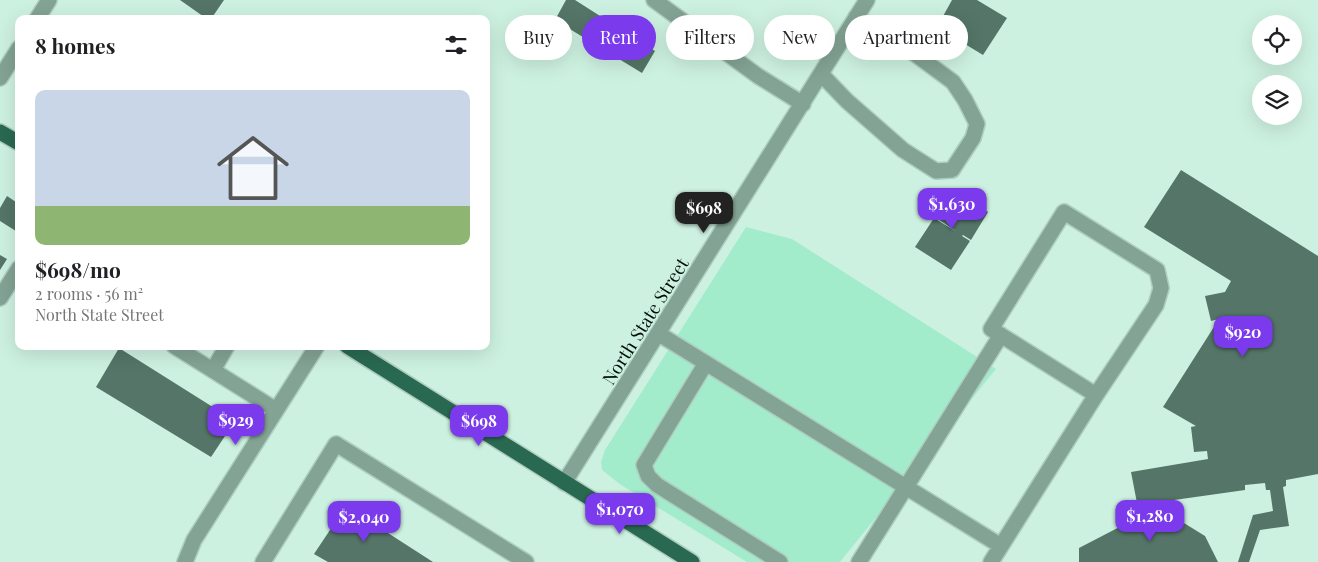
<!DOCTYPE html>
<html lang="en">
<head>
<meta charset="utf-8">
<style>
  body { margin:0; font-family:"Playfair Display",serif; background:#f2f2f2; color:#202124; height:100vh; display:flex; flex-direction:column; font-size:19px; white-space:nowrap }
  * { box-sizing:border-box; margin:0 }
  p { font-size:16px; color:#757577 }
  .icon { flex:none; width:28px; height:28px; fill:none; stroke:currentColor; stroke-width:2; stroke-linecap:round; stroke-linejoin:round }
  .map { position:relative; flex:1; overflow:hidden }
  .panel { position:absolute; left:15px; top:15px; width:475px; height:335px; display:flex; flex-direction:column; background:#fff; border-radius:10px; box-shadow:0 5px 20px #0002 }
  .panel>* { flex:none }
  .top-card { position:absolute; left:505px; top:15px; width:475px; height:45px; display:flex; gap:10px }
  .tools { position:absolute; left:1252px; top:15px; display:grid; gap:10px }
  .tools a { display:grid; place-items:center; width:50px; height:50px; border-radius:50%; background:#fff; box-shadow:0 5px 20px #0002; font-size:25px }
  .price { position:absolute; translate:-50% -42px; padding:0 11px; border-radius:10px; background:#7c3aed; color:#fff; font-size:16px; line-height:32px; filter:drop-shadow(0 1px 2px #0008) }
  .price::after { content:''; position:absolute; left:50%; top:30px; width:15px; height:11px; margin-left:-8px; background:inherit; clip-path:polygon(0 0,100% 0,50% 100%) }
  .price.on { background:#222; color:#fff }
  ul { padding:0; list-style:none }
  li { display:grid; align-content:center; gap:10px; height:265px; padding:0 20px }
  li+li { border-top:1px solid #e0e0e0 }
  li span { display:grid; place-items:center; height:155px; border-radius:10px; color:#555 }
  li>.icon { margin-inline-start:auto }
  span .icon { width:90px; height:90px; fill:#fffc; stroke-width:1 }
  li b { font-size:21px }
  h2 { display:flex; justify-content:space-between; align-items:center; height:60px; padding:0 20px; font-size:21px }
  .pill { padding:0 18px; border-radius:22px; background:#fff; box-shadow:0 5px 20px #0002; font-size:18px; line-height:45px }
  .pill.on { background:#7c3aed; color:#fff }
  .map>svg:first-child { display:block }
  .green { fill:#a2eccc }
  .building { fill:#547567 }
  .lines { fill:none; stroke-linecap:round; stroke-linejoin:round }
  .minor-casing { stroke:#adcdbe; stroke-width:18 }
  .major-casing { stroke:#adcdbe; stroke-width:18 }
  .minor { stroke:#83a394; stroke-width:15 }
  .major { stroke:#296951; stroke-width:15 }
  .labels { text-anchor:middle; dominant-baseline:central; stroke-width:4; stroke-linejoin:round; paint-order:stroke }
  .street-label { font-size:18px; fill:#040f0a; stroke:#cdf1e0 }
</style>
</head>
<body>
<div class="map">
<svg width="1318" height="562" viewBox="0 0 1318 562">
  <rect width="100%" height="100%" fill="#cdf1e0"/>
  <path class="green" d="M746,227l46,12 204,130 -156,193h-93l-126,-77 -19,-15 -1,-8 4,-12z"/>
  <path class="building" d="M180,0h44l-13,19h-4z
    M566,0h9l80,51 -13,22 -87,-53z
    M952,0h25l30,18 -24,37 -46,-28z
    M1181,170l137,86v218l-32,6v6l-3,1 6,39 -29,4 -11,32h-11l15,-47 20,-4 -3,-21h-4l-1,-7 -20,2v5l-85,12 -1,-2 -22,3 -6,-31 77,-13 -1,-8 -13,1 -3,-25 5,-1 -33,-19 56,-88 -8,2 -6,-25 20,-4 6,-11 -87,-54z
    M952,189l36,23 -17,28 -8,-5 -1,1 8,5 -19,29 -36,-23 19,-29 23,14 -22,-15z
    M7,196l12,8v29l-19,-12v-13z
    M0,255l7,4 -7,11z
    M119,348l116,73 -24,36 -115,-70z
    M346,506l87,56h-105l-14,-8z
    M1158,507l47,29 13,26h-139v-14z"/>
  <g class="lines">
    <defs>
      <path id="minor" d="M654,0l104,76 45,28
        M37,19l12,-19
        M821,74l26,27 56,49 33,21 16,-1 21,-32 4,-14 -12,-24 -12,-18 -46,-34 -51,-31
        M0,78l19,-30
        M0,298l19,-30
        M659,334l342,212
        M174,346l102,64
        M706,363l-62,102 4,11 9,9 123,77
        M213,370l14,-24
        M564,483l303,-483
        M185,562l9,-22 123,-194
        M263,562l73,-118 190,118
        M859,562l142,-227
        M991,562l105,-167 60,-90 5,-17 -4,-18 -93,-58 -73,117 105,66"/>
      <path id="major" d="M0,132l19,11
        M347,346l345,216"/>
    </defs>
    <use href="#minor" class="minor-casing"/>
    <use href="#major" class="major-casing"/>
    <use href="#minor" class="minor"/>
    <use href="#major" class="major"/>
  </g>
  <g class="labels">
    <g class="street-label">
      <text transform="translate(645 321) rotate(-58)">North State Street</text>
    </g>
  </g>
</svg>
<div class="tools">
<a><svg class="icon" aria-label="locate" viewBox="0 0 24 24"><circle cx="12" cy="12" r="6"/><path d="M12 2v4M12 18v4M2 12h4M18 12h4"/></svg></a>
<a><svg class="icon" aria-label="layers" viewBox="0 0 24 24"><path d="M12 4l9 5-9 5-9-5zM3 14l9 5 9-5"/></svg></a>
</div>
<b class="price" style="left:952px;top:230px">$1,630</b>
<b class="price on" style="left:704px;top:234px">$698</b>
<b class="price" style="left:1243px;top:358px">$920</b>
<b class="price" style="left:236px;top:446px">$929</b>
<b class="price" style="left:479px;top:447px">$698</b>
<b class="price" style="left:620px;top:535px">$1,070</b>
<b class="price" style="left:1150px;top:542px">$1,280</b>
<b class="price" style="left:364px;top:543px">$2,040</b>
<div class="top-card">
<a class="pill">Buy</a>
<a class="pill on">Rent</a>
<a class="pill">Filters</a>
<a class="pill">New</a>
<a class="pill">Apartment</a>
</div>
<section class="panel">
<h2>8 homes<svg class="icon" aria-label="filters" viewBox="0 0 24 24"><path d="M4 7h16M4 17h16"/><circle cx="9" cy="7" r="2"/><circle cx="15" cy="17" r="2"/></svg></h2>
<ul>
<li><span style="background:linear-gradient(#c9d6e8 75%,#8fb573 0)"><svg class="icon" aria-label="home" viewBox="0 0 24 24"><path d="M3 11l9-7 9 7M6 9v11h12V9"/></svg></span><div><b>$698/mo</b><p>2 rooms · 56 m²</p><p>North State Street</p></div></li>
</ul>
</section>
</div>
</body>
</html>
